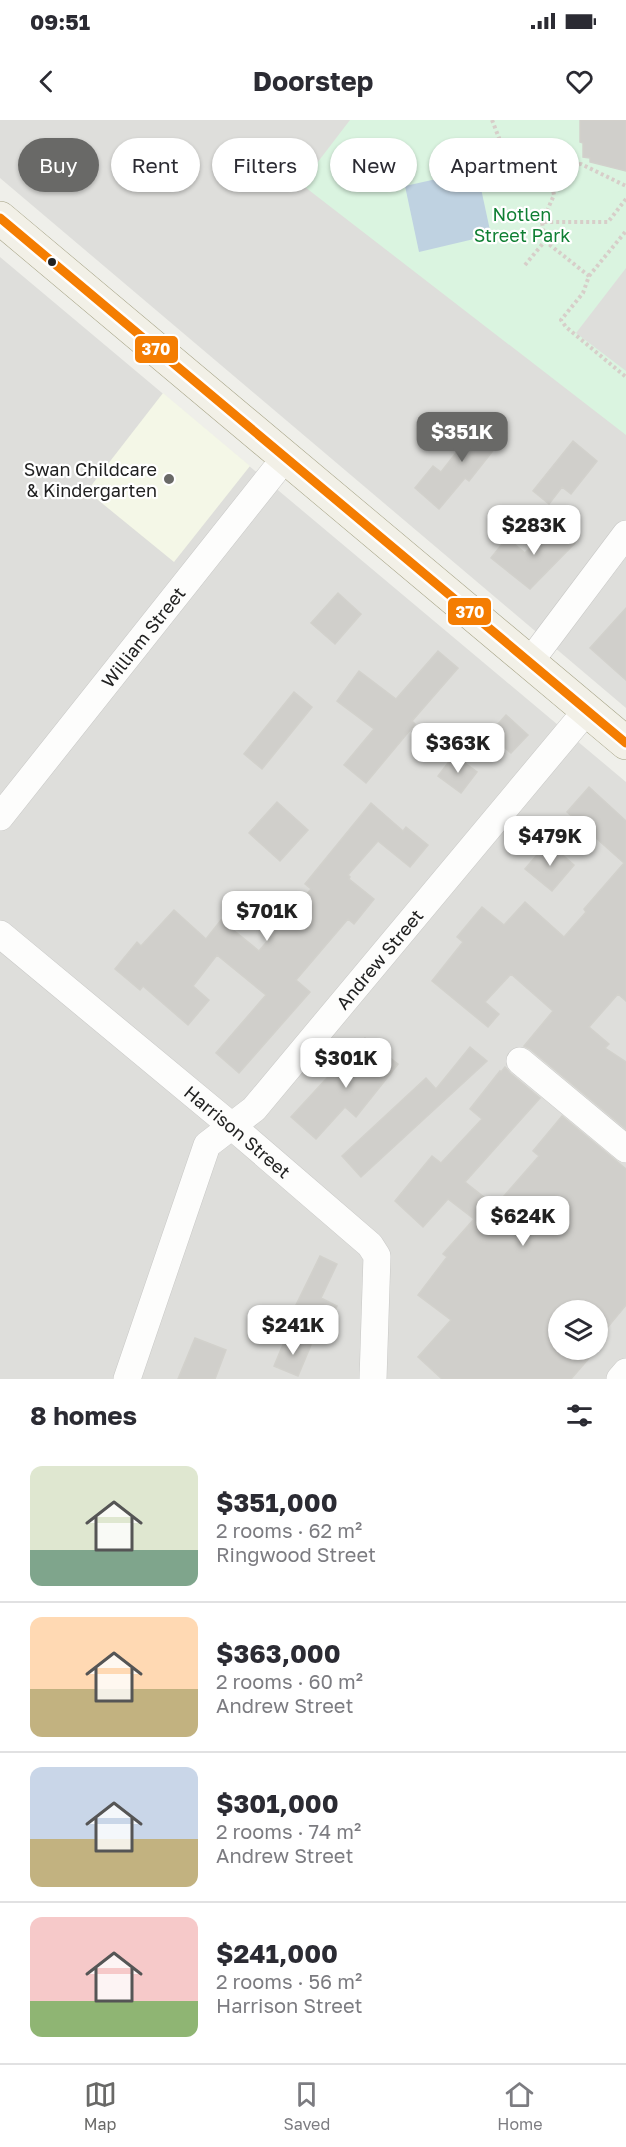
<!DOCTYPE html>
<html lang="en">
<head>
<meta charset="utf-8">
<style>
  body { margin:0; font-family:"Golos Text",sans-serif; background:#f7f7f7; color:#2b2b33; height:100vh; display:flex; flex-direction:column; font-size:22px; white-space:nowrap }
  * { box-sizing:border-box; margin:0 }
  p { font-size:20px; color:#7c7c81 }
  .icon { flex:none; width:33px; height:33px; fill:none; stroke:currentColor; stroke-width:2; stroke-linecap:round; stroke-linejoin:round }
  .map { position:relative; height:1259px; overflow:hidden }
  .side { display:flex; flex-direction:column; background:#fff; flex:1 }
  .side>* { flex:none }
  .banner { position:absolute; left:18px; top:18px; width:591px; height:54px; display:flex; gap:12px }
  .buttons { position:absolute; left:548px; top:1180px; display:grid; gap:12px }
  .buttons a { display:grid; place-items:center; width:60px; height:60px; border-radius:50%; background:#fff; box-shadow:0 2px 4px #0004; font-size:30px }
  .price { position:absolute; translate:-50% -51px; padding:0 14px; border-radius:12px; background:#fff; color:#222; font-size:20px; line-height:39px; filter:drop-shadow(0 2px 3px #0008) }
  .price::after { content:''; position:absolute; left:50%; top:36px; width:18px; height:14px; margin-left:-9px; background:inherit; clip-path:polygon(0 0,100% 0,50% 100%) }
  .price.current { background:#696967; color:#fff }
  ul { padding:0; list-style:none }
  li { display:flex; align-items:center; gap:18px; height:150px; padding:0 30px }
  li+li { border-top:2px solid #e1e1e2 }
  li span { display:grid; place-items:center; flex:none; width:168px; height:120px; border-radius:12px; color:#555 }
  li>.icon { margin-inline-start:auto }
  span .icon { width:72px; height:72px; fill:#fffc; stroke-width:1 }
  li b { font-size:26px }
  h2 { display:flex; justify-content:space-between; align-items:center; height:72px; padding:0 30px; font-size:26px }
  .tag { padding:0 21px; border-radius:27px; background:#fff; box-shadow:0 2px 4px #0004; font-size:21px; line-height:54px }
  .tag.current { background:#696967; color:#fff }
  .status { display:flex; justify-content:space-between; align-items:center; height:42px; padding:0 30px; background:#fff; direction:ltr }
  .status svg { height:16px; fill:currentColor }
  header { display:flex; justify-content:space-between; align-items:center; height:78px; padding:0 30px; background:#fff; font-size:27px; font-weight:700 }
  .dock { display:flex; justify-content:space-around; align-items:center; height:84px; border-top:2px solid #e1e1e2; background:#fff; font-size:16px; color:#7c7c81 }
  .dock a { display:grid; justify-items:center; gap:3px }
  .dock .current { color:#696967 }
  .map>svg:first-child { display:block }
  .residential { fill:#dededb; fill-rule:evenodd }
  .education { fill:#f4f7e7 }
  .park { fill:#daf4e0 }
  .water { fill:#bfd2e1 }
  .building { fill:#d0cfcb; stroke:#d2d1cc; stroke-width:1.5 }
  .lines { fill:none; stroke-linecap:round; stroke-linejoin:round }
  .minor-casing { stroke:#c8c8c6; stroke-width:28 }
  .major-casing { stroke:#a6a386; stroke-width:34 }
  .path { stroke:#d7cec9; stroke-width:4; stroke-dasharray:3 3; stroke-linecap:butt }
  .minor { stroke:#fdfdfc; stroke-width:27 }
  .major { stroke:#f2f0e7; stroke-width:33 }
  .bus-1-casing { stroke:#fff; stroke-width:14 }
  .bus-1 { stroke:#f47d02; stroke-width:9 }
  .bus-dot { fill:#212121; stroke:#fff; stroke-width:2 }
  .poi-dot { fill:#696967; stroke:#fff; stroke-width:2 }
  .labels { text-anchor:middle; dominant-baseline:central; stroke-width:4.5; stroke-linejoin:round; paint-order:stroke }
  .park-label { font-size:18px; fill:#0f7f33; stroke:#fff }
  .poi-label { font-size:18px; fill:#212121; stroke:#fff; text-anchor:end }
  .street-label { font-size:18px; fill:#212121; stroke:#fff }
  .line-badge { stroke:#fff; stroke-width:2 }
  .badge-label { font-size:16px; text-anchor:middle; font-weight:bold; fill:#fff }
</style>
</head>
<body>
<div class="status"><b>09:51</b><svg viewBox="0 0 49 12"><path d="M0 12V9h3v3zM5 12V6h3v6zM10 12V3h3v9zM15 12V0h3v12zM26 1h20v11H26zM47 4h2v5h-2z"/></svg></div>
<header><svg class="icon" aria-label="back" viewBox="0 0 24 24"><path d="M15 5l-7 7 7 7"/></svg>Doorstep<svg class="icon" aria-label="heart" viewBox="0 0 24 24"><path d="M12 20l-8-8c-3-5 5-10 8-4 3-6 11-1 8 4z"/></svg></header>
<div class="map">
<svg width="626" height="1259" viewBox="0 0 626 1259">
  <rect width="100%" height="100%" fill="#efefea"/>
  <path class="residential" d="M0,0h626v588l-626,-530z
    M0,137l626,525v597h-626zM558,1191h39v39h-39z"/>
  <path class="education" d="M163,273l87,73 -76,96 -87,-71z"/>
  <path class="park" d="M350,0h276v148l-50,65 50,38v64l-325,-251z"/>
  <path class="water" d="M477,50l14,65 -72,17 -14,-66z"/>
  <path class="building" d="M580,0h46v51l-36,-9v-4l-7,-1v-14l-3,-1z
    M485,296l22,17 -38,48 -4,-3 -26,31 -24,-21 18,-22 8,6z
    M573,321l24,20 -26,33 -9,-7 -13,17 -16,-13z
    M553,403l22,20 -45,46 -39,-31 16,-20 18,15z
    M338,473l23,21 -26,30 -24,-21z
    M626,488v72l-36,-32z
    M438,531l20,17 -46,53 3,3 -49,59 -22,-18 30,-36 -37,-28 22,-30 37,28z
    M294,572l18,15 -50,62 -18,-15z
    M506,595l22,20 -17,18 -22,-19z
    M454,635l23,17 -16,21 -23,-17z
    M589,667l37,34v180l-8,-7 -29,33 20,17 -4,4 21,14v67l-96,-80 -6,-3 29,-35 -42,-37 -26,28 14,12 -11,13 -56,-46 31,-39 -6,-5 25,-30 22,18 21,-23 39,35 22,-25 -2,-3 40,-46 -57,-51z
    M277,682l31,28 -28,31 -31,-28z
    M371,683l32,28 3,-4 22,18 -18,22 -32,-26 -30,34 2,2 -1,2 25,20 -20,25 -6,-5 -52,61 14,12 -71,81 -23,-20 50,-58 -49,-40 -24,31 16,14 -21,25 -45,-39 -3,4 -25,-21 22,-27 4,4 33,-36 32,29 15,-19 38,31 52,-62 -6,-5z
    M548,722l26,23 -22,26 -27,-22z
    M365,918l33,26 -42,53 -11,-10 -29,32 -25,-22 47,-51 3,2z
    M470,927l17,14 -126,116 -19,-21 84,-78 10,11z
    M505,947l5,6 30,25 -75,84 24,19 2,-2 6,5 42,-48 -6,-5 29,-35 64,53v136l-29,35v-29h-39v39h38l-25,29h-129l-24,-22 33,-37 -33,-25 29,-38 -4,-3 31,-35 -26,-20 -25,28 -28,-26 37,-45 9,7 41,-44 -12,-10 30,-38 1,1z
    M320,1136l17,8 -16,34 16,8 -8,15 -33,-16z
    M287,1215l24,10 -13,31 -24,-10z
    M195,1218l31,12 -11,29h-37z"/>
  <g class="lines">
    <defs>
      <g id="minor">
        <path d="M529,543l97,-129"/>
        <path id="s1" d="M0,697l285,-359"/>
        <path id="s2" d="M0,814l240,199 130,112 7,11 -4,123"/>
        <path d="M520,941l106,88"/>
        <path id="s3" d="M127,1259l80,-234 47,-36 333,-399"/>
        <path d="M620,1259l6,-7"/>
      </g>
      <path id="major" d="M0,98l626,525"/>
    </defs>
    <use href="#minor" class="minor-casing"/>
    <use href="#major" class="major-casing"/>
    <path class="path" d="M492,0l14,36 43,13 32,-5 45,22
      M626,79l-18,23h-66l3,19 44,35 -6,17 -22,27 5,7 60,50
      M542,102l12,-27 -5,-26
      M525,145l20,-24
      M589,156l37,-45"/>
    <use href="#minor" class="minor"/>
    <use href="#major" class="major"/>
    <defs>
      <path id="bus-1" d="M0,98l626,525"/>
    </defs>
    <use href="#bus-1" class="bus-1-casing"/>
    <use href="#bus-1" class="bus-1"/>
  </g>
  <circle class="bus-dot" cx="52" cy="142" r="5"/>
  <circle class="poi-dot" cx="169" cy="359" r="6"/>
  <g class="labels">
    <g class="park-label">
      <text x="522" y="94">Notlen<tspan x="522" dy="21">Street Park</tspan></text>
    </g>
    <g class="poi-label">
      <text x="157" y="349">Swan Childcare<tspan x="157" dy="21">&amp; Kindergarten</tspan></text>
    </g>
    <g class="street-label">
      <text stroke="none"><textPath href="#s1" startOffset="230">William Street</textPath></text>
      <text stroke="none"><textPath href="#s3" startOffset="502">Andrew Street</textPath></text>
      <text stroke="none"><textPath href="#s2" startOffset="309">Harrison Street</textPath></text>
    </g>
  </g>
  <g class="line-badge">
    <rect x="134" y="215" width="45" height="29" rx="6" fill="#f47d02"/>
    <rect x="447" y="477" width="45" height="29" rx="6" fill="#f47d02"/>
  </g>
  <g class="badge-label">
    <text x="156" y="235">370</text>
    <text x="470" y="498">370</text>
  </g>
</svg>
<div class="buttons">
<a><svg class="icon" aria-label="layers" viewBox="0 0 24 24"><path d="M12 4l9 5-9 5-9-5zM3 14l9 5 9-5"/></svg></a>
</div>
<b class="price current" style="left:462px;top:343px">$351K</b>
<b class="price" style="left:534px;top:436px">$283K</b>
<b class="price" style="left:458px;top:654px">$363K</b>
<b class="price" style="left:550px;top:747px">$479K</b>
<b class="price" style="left:267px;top:822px">$701K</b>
<b class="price" style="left:346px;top:969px">$301K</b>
<b class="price" style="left:523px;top:1127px">$624K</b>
<b class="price" style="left:293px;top:1236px">$241K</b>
<div class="banner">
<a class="tag current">Buy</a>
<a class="tag">Rent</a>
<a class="tag">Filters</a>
<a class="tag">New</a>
<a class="tag">Apartment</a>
</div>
</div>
<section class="side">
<h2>8 homes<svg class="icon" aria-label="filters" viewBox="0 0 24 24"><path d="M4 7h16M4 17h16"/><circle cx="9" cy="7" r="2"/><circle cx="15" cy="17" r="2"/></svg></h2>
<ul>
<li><span style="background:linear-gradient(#dfe7d0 70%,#7fa58c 0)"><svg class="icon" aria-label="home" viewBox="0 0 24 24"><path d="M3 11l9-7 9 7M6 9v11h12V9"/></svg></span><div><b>$351,000</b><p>2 rooms · 62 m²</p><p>Ringwood Street</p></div></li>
<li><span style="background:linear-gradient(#ffd9b3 60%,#c2b280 0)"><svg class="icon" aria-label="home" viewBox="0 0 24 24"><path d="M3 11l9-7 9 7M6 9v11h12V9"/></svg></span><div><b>$363,000</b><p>2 rooms · 60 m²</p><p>Andrew Street</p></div></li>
<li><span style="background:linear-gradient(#c9d6e8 60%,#c2b280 0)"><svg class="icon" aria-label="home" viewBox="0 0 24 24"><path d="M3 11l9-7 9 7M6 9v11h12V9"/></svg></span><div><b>$301,000</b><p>2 rooms · 74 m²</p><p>Andrew Street</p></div></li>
<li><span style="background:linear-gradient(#f6c9c9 70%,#8fb573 0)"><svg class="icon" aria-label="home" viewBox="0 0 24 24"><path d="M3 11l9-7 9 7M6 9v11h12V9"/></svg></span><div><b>$241,000</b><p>2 rooms · 56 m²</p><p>Harrison Street</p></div></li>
</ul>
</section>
<nav class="dock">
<a class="current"><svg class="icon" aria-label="map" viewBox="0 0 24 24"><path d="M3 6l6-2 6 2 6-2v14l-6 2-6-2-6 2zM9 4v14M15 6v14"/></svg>Map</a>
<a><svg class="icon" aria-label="saved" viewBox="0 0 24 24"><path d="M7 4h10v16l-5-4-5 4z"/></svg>Saved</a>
<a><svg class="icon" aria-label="home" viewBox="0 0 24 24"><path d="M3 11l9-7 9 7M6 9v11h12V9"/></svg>Home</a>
</nav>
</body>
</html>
